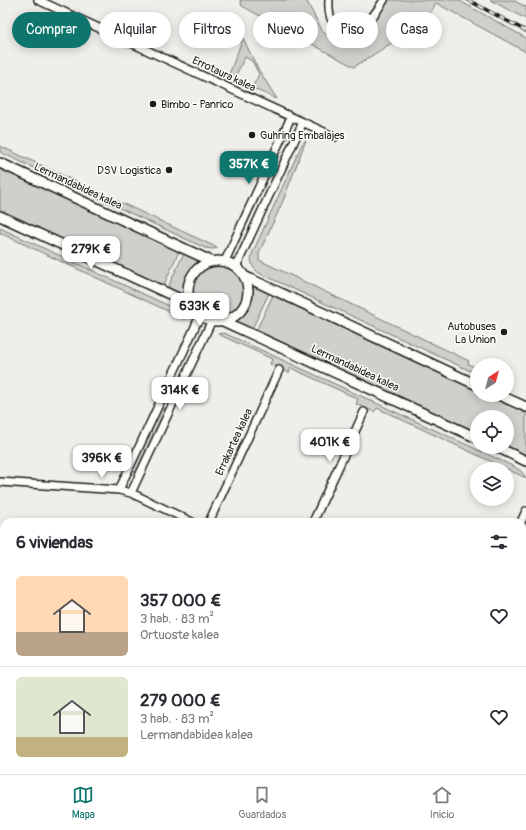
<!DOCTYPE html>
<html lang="es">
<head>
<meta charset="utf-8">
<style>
  body { margin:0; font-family:Pangolin,sans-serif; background:#f7f7f7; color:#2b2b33; height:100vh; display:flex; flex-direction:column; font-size:15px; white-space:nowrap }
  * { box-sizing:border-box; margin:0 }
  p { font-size:13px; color:#7c7c81 }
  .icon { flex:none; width:22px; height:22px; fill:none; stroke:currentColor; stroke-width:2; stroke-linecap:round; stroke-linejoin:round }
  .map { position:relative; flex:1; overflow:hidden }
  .details { position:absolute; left:0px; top:518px; width:526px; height:256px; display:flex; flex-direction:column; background:#fff; border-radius:12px 12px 0 0; box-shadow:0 2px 10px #0003 }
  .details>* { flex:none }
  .banner { position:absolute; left:12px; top:12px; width:502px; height:36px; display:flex; gap:8px }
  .needle { width:26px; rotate:36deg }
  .buttons { position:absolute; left:470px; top:358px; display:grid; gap:8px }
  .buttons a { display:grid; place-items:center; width:44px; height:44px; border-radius:50%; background:#fff; box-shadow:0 2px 10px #0003; font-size:20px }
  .price { position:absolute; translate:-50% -34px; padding:0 9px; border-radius:8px; background:#fff; color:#222; font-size:13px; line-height:26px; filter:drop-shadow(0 1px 2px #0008) }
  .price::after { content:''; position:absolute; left:50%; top:24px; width:12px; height:9px; margin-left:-6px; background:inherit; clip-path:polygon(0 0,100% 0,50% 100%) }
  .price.on { background:#0f766e; color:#fff }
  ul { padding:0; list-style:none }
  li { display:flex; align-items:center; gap:12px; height:100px; padding:0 16px }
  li+li { border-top:1px solid #e1e1e2 }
  li span { display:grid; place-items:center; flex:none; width:112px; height:80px; border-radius:6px; color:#555 }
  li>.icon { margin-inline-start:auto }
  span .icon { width:48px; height:48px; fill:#fffc; stroke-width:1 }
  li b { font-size:17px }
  h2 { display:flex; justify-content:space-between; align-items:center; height:48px; padding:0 16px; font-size:17px }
  .tag { padding:0 14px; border-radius:18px; background:#fff; box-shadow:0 2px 10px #0003; font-size:14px; line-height:36px }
  .tag.on { background:#0f766e; color:#fff }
  .tab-bar { display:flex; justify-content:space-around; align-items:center; height:56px; border-top:1px solid #e1e1e2; background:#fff; font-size:11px; color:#7c7c81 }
  .tab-bar a { display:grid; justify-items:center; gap:2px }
  .tab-bar .on { color:#0f766e }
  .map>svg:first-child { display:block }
  .green { fill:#d0cfcc; stroke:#767674 }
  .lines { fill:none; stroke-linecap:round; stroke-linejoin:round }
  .stream { stroke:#706f6d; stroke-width:2 }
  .minor-casing { stroke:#1c1c1c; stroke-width:10 }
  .tertiary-casing { stroke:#1c1c1c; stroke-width:12 }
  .minor { stroke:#fdfcf7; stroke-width:7 }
  .tertiary { stroke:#fdfcf7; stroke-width:9 }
  .rail-casing { stroke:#1c1c1c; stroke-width:3.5 }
  .rail { stroke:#fdfcf7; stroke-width:2; stroke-dasharray:6; stroke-linecap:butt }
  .poi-dot { fill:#1c1c1c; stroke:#fdfcf7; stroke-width:1.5 }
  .labels { text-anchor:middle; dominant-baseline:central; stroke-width:3; stroke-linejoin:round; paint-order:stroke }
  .street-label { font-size:11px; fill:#1c1c1c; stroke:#fdfcf7 }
  .poi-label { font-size:11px; fill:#1c1c1c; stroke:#fdfcf7; text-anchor:start }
</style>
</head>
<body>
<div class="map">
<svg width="526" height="774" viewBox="0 0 526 774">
  <rect width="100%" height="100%" fill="#f0eeea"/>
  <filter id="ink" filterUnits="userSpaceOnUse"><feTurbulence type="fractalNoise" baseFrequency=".025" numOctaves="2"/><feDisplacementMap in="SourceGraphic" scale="8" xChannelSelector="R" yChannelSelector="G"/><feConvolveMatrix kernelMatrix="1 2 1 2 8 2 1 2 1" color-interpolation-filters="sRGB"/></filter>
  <g filter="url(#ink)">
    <path class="green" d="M240,0h66l17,32 19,12 4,-3 3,-8 8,-2 30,-31h71l68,38v14l-90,-49 -10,18 -72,46 -112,-61z
      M490,0h23l13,7v12z
      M243,38l15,31 19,30 -25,-11 7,-14 -7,-13 -7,-4 -11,22 -6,-2z
      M306,140l-23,61 -24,52v7l210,101 -1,3 9,4v6l-218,-101c-7,-5 -9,-11 -7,-19l50,-110z
      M0,146l218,102 -5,1 -8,-1 -205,-96z
      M0,167l179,84 -16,36 -163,-76z
      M0,228l178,82 3,2 4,7 -185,-86z
      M184,253l17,7c-13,10 -20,21 -17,37l-17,-8z
      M193 291a25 25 0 1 1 50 0a25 25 0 1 1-50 0Z
      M254,285l15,8 -17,36 -16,-7c13,-10 17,-20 18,-37z
      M273,295l204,94v6h12l37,17v44l-19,-9v-30h-30v17l-221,-103z
      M224,333l291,134 7,5 4,6 -149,-70 -3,4 -18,-8 2,-5 -67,-31 -2,5 -19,-9 2,-5 -54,-25z
      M161,408h3l1,2 -29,62 -4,-1z
      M522,558l4,2v156l-4,2z
      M15,770h378l8,3 -384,1z"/>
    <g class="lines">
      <path class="stream" d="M522,700l4,-3
        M483,774l2,-4"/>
      <defs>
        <path id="minor" d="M38,0l297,137
          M329,0c-2,32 19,39 42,18 5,-5 9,-12 13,-18
          M225,261l66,-144
          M236,267l67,-145
          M0,482l119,8 12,3 61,29
          M119,490l75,-161 6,-14
          M131,493l81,-173
          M209,522l70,-152
          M313,522l51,-110
          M521,522l5,-11
          M0,700h4
          M522,737l4,-2
          M0,741l4,1
          M400,770l4,4
          M428,774l4,-4"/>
        <path id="tertiary" d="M0,163l211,98
          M0,216l191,88
          M188 291a30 30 0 1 1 60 0a30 30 0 1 1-60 0Z
          M244,276l233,109
          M223,321l254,117
          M499,395l27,12
          M497,447l29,14"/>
      </defs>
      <use href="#minor" class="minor-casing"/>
      <use href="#tertiary" class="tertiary-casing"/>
      <use href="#minor" class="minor"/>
      <use href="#tertiary" class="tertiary"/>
      <defs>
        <path id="rail" d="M468,0l58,31"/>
      </defs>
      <use href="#rail" class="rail-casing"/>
      <use href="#rail" class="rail"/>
    </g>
  </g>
  <g class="poi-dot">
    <circle cx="153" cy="104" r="4"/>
    <circle cx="252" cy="135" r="4"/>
    <circle cx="169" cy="170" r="4"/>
    <circle cx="504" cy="332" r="4"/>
  </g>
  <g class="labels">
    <g class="street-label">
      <text transform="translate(224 74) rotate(25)">Errotaura kalea</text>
      <text transform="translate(78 186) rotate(25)">Lermandabidea kalea</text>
      <text transform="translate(355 368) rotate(25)">Lermandabidea kalea</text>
      <text transform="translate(234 442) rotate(-65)">Errakartea kalea</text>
    </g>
    <g class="poi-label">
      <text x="161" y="104">Bimbo - Panrico</text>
      <text x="260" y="135">Guhring Embalajes</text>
      <text x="161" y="170" text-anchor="end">DSV Logistica</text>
      <text x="496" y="326" text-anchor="end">Autobuses<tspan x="496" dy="13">La Union</tspan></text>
    </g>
  </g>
</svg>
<div class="buttons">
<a><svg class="needle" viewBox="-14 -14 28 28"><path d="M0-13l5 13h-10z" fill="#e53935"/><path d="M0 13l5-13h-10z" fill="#7c7c81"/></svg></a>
<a><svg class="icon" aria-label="locate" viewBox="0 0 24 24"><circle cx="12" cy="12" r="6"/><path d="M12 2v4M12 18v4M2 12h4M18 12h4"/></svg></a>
<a><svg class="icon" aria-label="layers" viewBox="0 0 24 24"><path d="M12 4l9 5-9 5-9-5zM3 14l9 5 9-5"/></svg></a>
</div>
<b class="price on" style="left:249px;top:185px">357K €</b>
<b class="price" style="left:91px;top:270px">279K €</b>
<b class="price" style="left:200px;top:327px">633K €</b>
<b class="price" style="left:180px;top:411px">314K €</b>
<b class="price" style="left:330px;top:463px">401K €</b>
<b class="price" style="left:102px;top:479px">396K €</b>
<div class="banner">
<a class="tag on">Comprar</a>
<a class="tag">Alquilar</a>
<a class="tag">Filtros</a>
<a class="tag">Nuevo</a>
<a class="tag">Piso</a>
<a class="tag">Casa</a>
</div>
<section class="details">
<h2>6 viviendas<svg class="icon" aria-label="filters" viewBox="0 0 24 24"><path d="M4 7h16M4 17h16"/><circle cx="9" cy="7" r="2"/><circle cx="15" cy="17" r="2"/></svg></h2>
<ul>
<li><span style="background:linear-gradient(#ffd9b3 70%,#b9a48a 0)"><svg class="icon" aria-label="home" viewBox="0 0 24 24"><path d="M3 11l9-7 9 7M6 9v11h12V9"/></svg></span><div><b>357 000 €</b><p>3 hab. · 83 m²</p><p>Ortuoste kalea</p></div><svg class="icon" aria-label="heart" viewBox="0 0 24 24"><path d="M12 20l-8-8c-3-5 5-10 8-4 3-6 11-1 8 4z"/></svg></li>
<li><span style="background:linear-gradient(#dfe7d0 75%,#c2b280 0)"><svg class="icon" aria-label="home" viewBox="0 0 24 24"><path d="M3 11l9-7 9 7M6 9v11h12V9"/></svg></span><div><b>279 000 €</b><p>3 hab. · 83 m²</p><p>Lermandabidea kalea</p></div><svg class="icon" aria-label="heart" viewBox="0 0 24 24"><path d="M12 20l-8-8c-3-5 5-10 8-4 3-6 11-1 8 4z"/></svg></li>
</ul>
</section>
</div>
<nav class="tab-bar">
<a class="on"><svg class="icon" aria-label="map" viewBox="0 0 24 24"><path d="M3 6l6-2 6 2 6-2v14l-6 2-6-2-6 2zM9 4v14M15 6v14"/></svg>Mapa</a>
<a><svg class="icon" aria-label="saved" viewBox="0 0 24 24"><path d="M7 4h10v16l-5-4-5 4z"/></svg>Guardados</a>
<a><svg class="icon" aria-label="home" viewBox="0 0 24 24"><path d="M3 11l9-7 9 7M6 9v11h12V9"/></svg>Inicio</a>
</nav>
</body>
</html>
